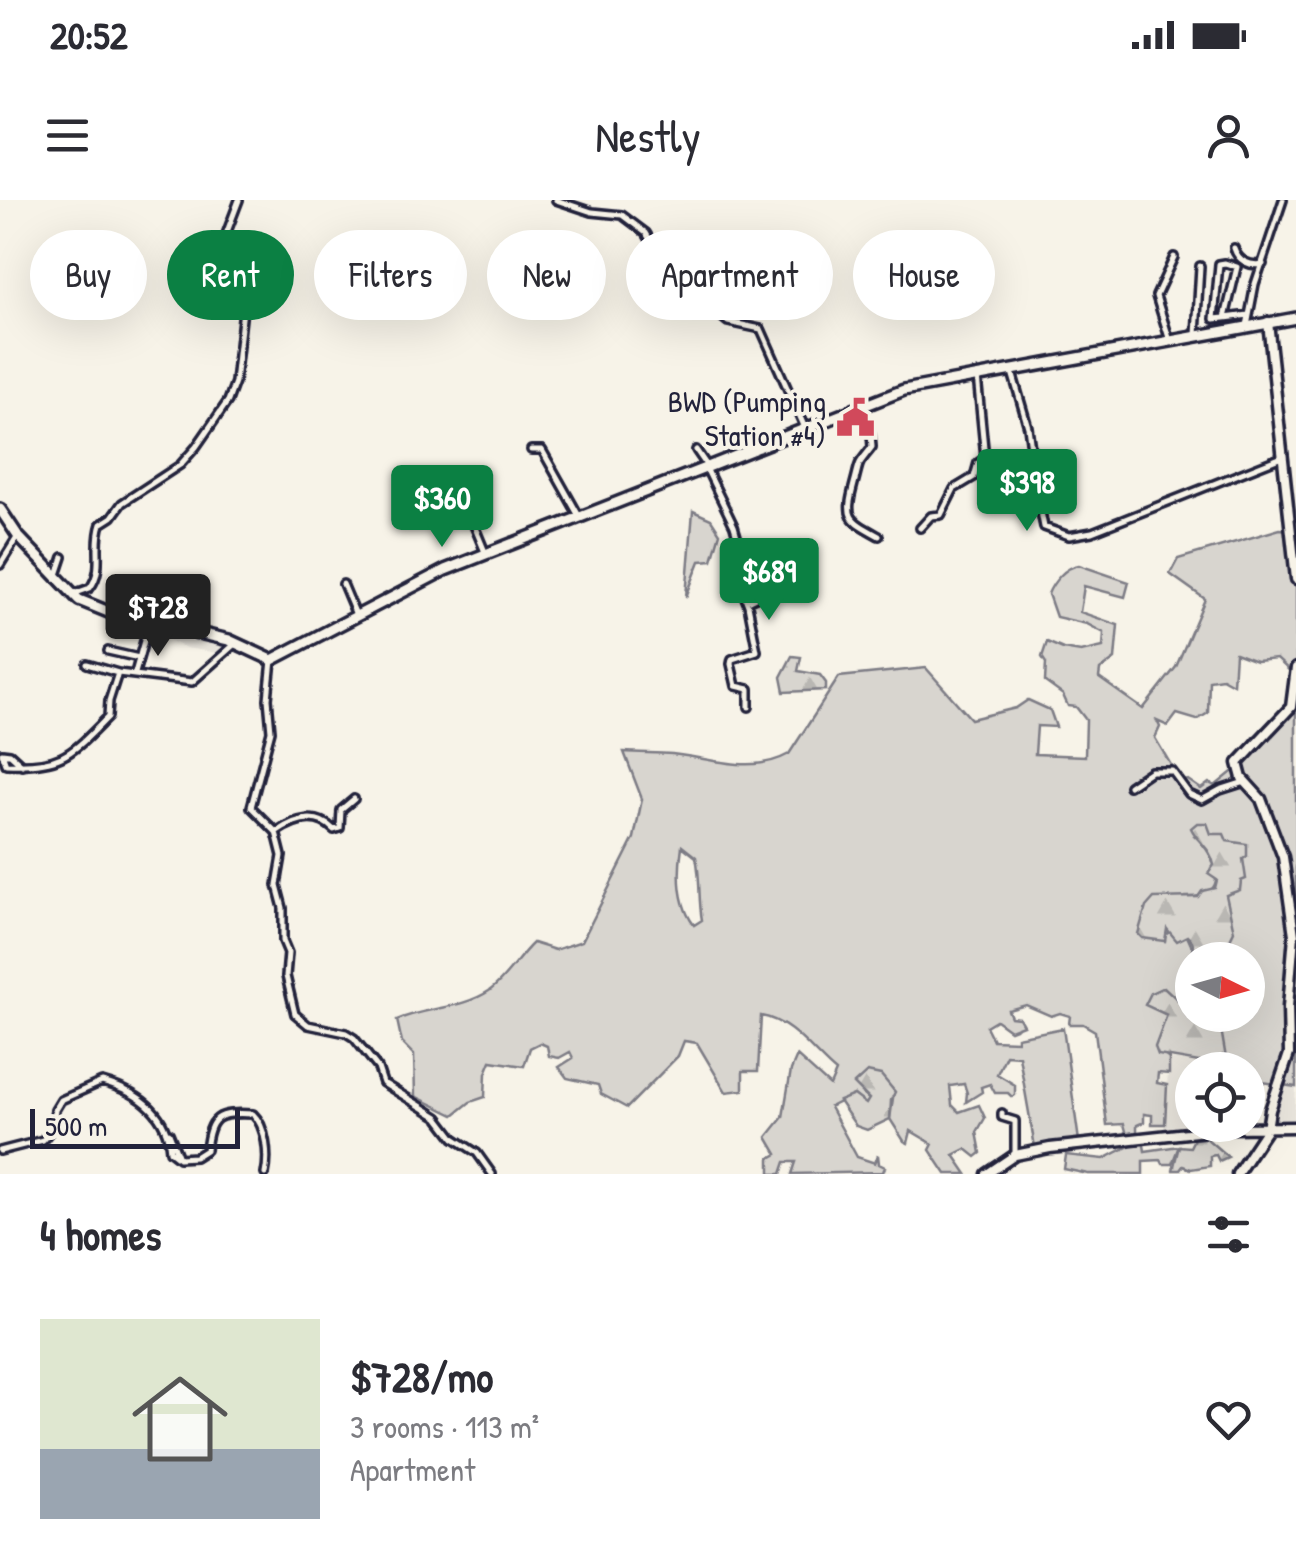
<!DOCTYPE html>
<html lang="en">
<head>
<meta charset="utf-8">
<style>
  body { margin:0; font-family:"Patrick Hand",sans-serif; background:#f7f7f7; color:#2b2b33; height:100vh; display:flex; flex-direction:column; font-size:38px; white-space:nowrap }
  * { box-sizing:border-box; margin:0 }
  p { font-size:32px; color:#7c7c81 }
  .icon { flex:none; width:55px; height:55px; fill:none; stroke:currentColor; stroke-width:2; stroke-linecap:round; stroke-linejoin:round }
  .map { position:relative; height:974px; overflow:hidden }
  .panel { display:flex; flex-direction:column; background:#fff; flex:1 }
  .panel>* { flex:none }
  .top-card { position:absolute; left:30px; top:30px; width:1238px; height:90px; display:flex; gap:20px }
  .needle { width:65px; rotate:95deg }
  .controls { position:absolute; left:1175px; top:742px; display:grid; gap:20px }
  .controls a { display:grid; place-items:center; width:90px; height:90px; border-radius:50%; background:#fff; box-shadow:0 10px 40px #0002; font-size:50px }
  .scale { position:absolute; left:30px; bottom:25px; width:210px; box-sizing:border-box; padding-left:10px; border:5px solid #22223b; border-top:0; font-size:28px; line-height:35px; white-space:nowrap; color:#22223b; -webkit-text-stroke:8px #f7f3e8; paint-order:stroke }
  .price { position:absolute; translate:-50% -85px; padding:0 22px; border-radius:10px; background:#0b8043; color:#fff; font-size:32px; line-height:65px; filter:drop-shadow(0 2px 5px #0008) }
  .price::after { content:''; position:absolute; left:50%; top:60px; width:30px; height:22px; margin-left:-15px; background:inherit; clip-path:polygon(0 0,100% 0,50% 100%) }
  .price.on { background:#222; color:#fff }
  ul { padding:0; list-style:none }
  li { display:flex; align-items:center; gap:30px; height:250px; padding:0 40px }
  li+li { border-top:2px solid #e1e1e2 }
  li span { display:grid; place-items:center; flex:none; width:280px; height:200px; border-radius:0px; color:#555 }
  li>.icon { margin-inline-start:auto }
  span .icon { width:120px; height:120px; fill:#fffc; stroke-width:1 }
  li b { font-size:42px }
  h2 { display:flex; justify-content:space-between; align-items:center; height:120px; padding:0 40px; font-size:42px }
  .pill { padding:0 35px; border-radius:45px; background:#fff; box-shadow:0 10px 40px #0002; font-size:35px; line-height:90px }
  .pill.on { background:#0b8043; color:#fff }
  .status { display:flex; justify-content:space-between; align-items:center; height:70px; padding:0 50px; background:#fff; direction:ltr }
  .status svg { height:28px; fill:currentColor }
  header { display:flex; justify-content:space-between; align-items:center; height:130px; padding:0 40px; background:#fff; font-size:45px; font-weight:600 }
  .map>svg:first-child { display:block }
  .built { fill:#e7e3db }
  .green { fill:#d8d5cf; stroke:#7d7c85; stroke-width:2.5; fill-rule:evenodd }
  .forest { fill:url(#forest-firs); stroke:#7d7c85; stroke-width:2.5 }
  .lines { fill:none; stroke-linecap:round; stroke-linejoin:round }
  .minor-casing { stroke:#22223b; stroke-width:12 }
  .tertiary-casing { stroke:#22223b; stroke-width:15 }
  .secondary-casing { stroke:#22223b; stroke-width:16 }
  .minor { stroke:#f7f3e8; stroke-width:5 }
  .tertiary { stroke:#f7f3e8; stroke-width:8 }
  .secondary { stroke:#f7f3e8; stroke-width:9 }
  .labels { text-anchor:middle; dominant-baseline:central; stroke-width:8; stroke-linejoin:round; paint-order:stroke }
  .poi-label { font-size:30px; fill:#22223b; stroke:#f7f3e8; text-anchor:end }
</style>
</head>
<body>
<div class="status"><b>20:52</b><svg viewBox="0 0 49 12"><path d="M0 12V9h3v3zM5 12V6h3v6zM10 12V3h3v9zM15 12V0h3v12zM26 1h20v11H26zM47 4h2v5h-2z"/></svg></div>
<header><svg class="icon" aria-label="menu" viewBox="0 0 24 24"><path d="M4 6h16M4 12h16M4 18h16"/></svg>Nestly<svg class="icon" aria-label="person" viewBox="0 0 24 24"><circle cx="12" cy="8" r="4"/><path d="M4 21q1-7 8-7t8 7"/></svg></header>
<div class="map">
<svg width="1296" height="974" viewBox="0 0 1296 974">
  <defs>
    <pattern id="forest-firs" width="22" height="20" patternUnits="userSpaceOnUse" patternTransform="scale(2.5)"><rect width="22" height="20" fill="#d8d5cf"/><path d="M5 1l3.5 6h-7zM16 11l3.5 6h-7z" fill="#b9b7b3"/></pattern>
  </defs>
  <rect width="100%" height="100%" fill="#f7f3e8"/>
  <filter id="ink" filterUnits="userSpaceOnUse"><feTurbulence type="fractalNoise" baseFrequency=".01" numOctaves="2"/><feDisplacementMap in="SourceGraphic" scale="20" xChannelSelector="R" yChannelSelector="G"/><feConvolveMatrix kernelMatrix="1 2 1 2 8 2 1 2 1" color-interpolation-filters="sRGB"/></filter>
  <g filter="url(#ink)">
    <path class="built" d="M749,74l3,25 -22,11 -5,-27 9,-7z
      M172,428l59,15 -13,10 -32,-5 -17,-8z
      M1169,859l43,5 -2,6h-18v55h6l-1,3 -33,3z
      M1280,885l16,2 -2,36 -24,-1z"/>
    <path class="green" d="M693,311l18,8 9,14 -8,27 -12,1 -14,36z
      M1280,329l16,2v556l-48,-7v-10h-20l-14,-55h34v-55h-33l10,-66c37,-30 10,-63 -30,-58 23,21 37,62 -9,61l-27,41 13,-7 15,5 11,24h-6v47l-11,-4 -36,1 22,11 -11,32 13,12v15l-11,-1 -1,10 10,2 -2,39h-13v-9l-8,-1v8l-7,3v9l-10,1 -3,-11 -17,1 -12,-94 -12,-7h-14l1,-8 -10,-3 -9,3 -25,-11 -18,5 3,7 8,1 4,7 -13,5 -14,-10 -10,6 7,14 24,1v-4l46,-9 16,113 -44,6 -16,-91 -13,-1 -9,19 18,11v10l-3,2 -4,-4h-13l-5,-9 -9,3 1,5 -16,10 1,-9 -3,-9 -14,2 2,19 7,7 20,-7 6,13 -8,14 4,21 -5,4 -10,-8 -12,6 13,19h-21l-16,-24 3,-6 -22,-13 -3,12 -4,-2 -14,-22 4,-28 -8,-7 -22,11 6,5 -5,5 -11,-10 -24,12 27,50 18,6 3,-8 1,9 6,3 -2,5 -91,2 4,-12h-11l-4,12h-11v-16l7,-4 -10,-17 16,-20 8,-47 6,-14 33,30 6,-14c-23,-19 -44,-51 -75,-56l-3,55h-15v19l-17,2 -29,-49 -13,-2 -6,15 -51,52 -26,-14 -3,-9 -31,-7 -8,-11 14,-9 -3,-6 -11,6 -10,-2 -2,-10 -7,-3 -10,5 -6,18 -33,-5 -5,12 -1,24 -15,5 -16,13 -39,-19 -1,-41 -12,-12 -5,-23c29,-13 65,-11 92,-29 17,-12 29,-34 44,-48l22,7 27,-9 52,-103 8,-39 -18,-47c16,1 32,1 48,2 39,4 80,21 117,0l50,-77 87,-9 45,51 45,-11 12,-8 22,10 6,17 -19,-1 -2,28 50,2 1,-36 -10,-13 -8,-1 -5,-11 -18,-13 1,-19 -4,-6 5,-15 16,7 18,3 22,-5 1,-14 -17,-9 -31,-7 -8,-23c5,-12 17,-27 31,-29l50,17 -4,15 -41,-11 -4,26 38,13 -3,34 -15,11 -1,8 44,31 33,-42 29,-68 -35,-25 8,-15zM1235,453l21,8 21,-2 15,14 -5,35 -10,14 -24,15 -16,31 -22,18 -6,-3 -8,6 -13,-9 -7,2 -26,-44 5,-11 -3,-6 11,5 9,-12 20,6 11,-7 1,-33 13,-2 11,6zM682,646l14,11c5,23 2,42 6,63l-8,5c-17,-22 -16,-53 -12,-79z
      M1143,939l2,12 34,-5 -7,18h-9l-2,-4 -18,1v13h-55l-24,-5 2,-14 38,4z"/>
    <path class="forest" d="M792,456l9,1 -3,14 22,4 6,8v7l-42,2 -3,-15z
      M1197,623h10l4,11h13l3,7 20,3v12l-4,3 3,20 -5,2 -1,9 -14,5 8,36 -14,29h-22l-6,-19 -5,-5 -10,5 -10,-12 -2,12 -23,-3 -4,-4 8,-27 8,-9 44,-1 4,-6 13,-3 2,-8 -9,-6 6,-9c-3,-17 -16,-22 -23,-37z
      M1164,787l17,16 11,4v8l27,2 9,53h-18l1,-6 -53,-9 -3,-8 12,-32 -22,-10 6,-12z
      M867,872l14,3 14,17 -4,8 -1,19 -23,11 -11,-4 -17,-25 15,-6 12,9 3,-5 -15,-15z
      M1206,938l22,19 -9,4 -3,-6 -6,1v10l-19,3 -8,-3 -3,4h-7l6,-24 11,1 4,-8z"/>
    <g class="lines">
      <defs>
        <path id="minor" d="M556,0l36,12 30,3 24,18 10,17 20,13 18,29 18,17 16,13 33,7 44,99
          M1234,48c4,13 16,19 29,16
          M1225,63l12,4 -12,51 -11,1 5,-55z
          M684,104l11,-12
          M1225,118l24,-3
          M1247,126l8,-42 28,-84
          M1196,135l4,-69
          M1170,141l-14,-45 18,-39
          M1012,172l16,55 9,65 18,8
          M861,207l10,27 1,13c-16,21 -11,11 -18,37 -9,34 -6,35 25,52
          M531,250h11l37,66
          M696,250l11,16
          M706,268l28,58 8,28 -6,20 12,31 9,46 -25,8 -1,5 5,22 13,3v18
          M1037,292l7,35 25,9 23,-4 190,-75
          M469,313l16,39
          M920,328l11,-12 10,-1 13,-26 20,-12 4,-14 7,-5 -8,-82
          M0,365l18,-29
          M56,378l7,-21
          M343,384l13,31
          M76,393l14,-5c15,-20 3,-41 11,-64l11,-7 10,-14 58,-38 16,-18 32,-46 7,-19 9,-82 -19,-63 14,-37
          M747,401l36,-17
          M108,451l31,7
          M272,460l-4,39 3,32 -20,76 25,25 6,24 -5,29 6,23v33l5,12 -2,23 9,38 13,11 38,8 8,5 24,30 5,15 55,34 16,21 23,15 15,21
          M87,464l31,9
          M135,473l14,-50
          M2,553l4,11c57,3 65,-10 102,-47l1,-16 9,-28 74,9 44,-39
          M2,553l8,1 12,11
          M1129,586l22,-15h21l17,23 13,6 18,-10 25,-8
          M276,632c19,-13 41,-20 58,-2l6,-2 1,-18 13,-11
          M1002,913v4l13,4v34
          M169,933l10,25
          M0,951l43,-11 10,-13 2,-17 6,-10 41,-18c36,10 65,30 68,69l9,7 16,-1 11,-7c4,-34 11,-38 47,-36 13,12 16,42 12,60"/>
        <path id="tertiary" d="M1268,122l28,257
          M987,974l28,-19 35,-7 183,-20 63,-1
          M1237,974l30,-45 3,-19 19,-56 -1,-47 6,-72 -11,-78 -22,-58 -19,-21 -4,-15 53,-56 5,-39"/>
        <path id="secondary" d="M0,309l18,27 61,64 32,13 118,27 43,20 173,-90 459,-180 392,-72"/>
      </defs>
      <use href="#minor" class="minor-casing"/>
      <use href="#tertiary" class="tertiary-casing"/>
      <use href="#secondary" class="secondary-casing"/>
      <use href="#minor" class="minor"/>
      <use href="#tertiary" class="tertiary"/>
      <use href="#secondary" class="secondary"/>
    </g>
  </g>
  <defs>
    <symbol id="civic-bare" viewBox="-9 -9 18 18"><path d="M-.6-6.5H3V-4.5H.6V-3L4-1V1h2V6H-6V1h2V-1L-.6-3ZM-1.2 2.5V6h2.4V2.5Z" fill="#d1495b" stroke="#f7f3e8" stroke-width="2.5" paint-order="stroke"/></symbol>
  </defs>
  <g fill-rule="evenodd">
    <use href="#civic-bare" x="828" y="190" width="55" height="55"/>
  </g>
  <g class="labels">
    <g class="poi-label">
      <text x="826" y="201">BWD (Pumping<tspan x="826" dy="34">Station #4)</tspan></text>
    </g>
  </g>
</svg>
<div class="controls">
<a><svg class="needle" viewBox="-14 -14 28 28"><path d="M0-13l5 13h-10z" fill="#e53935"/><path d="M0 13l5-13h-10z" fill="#7c7c81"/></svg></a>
<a><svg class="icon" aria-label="locate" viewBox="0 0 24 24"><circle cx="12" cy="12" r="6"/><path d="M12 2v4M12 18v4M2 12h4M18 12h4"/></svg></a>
</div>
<div class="scale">500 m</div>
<b class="price" style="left:1027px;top:334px">$398</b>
<b class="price" style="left:442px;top:350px">$360</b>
<b class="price" style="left:769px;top:423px">$689</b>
<b class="price on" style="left:158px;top:459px">$728</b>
<div class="top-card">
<a class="pill">Buy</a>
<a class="pill on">Rent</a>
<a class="pill">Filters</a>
<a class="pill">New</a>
<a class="pill">Apartment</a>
<a class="pill">House</a>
</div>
</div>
<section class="panel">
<h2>4 homes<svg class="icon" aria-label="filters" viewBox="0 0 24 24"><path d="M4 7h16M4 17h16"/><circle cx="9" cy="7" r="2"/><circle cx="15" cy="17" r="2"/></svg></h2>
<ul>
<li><span style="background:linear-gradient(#dfe7d0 65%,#9aa5b1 0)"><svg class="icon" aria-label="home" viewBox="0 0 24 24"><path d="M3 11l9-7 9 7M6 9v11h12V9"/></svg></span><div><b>$728/mo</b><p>3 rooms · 113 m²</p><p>Apartment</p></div><svg class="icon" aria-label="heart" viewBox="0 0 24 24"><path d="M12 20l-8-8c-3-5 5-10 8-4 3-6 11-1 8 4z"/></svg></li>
</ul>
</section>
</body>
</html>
